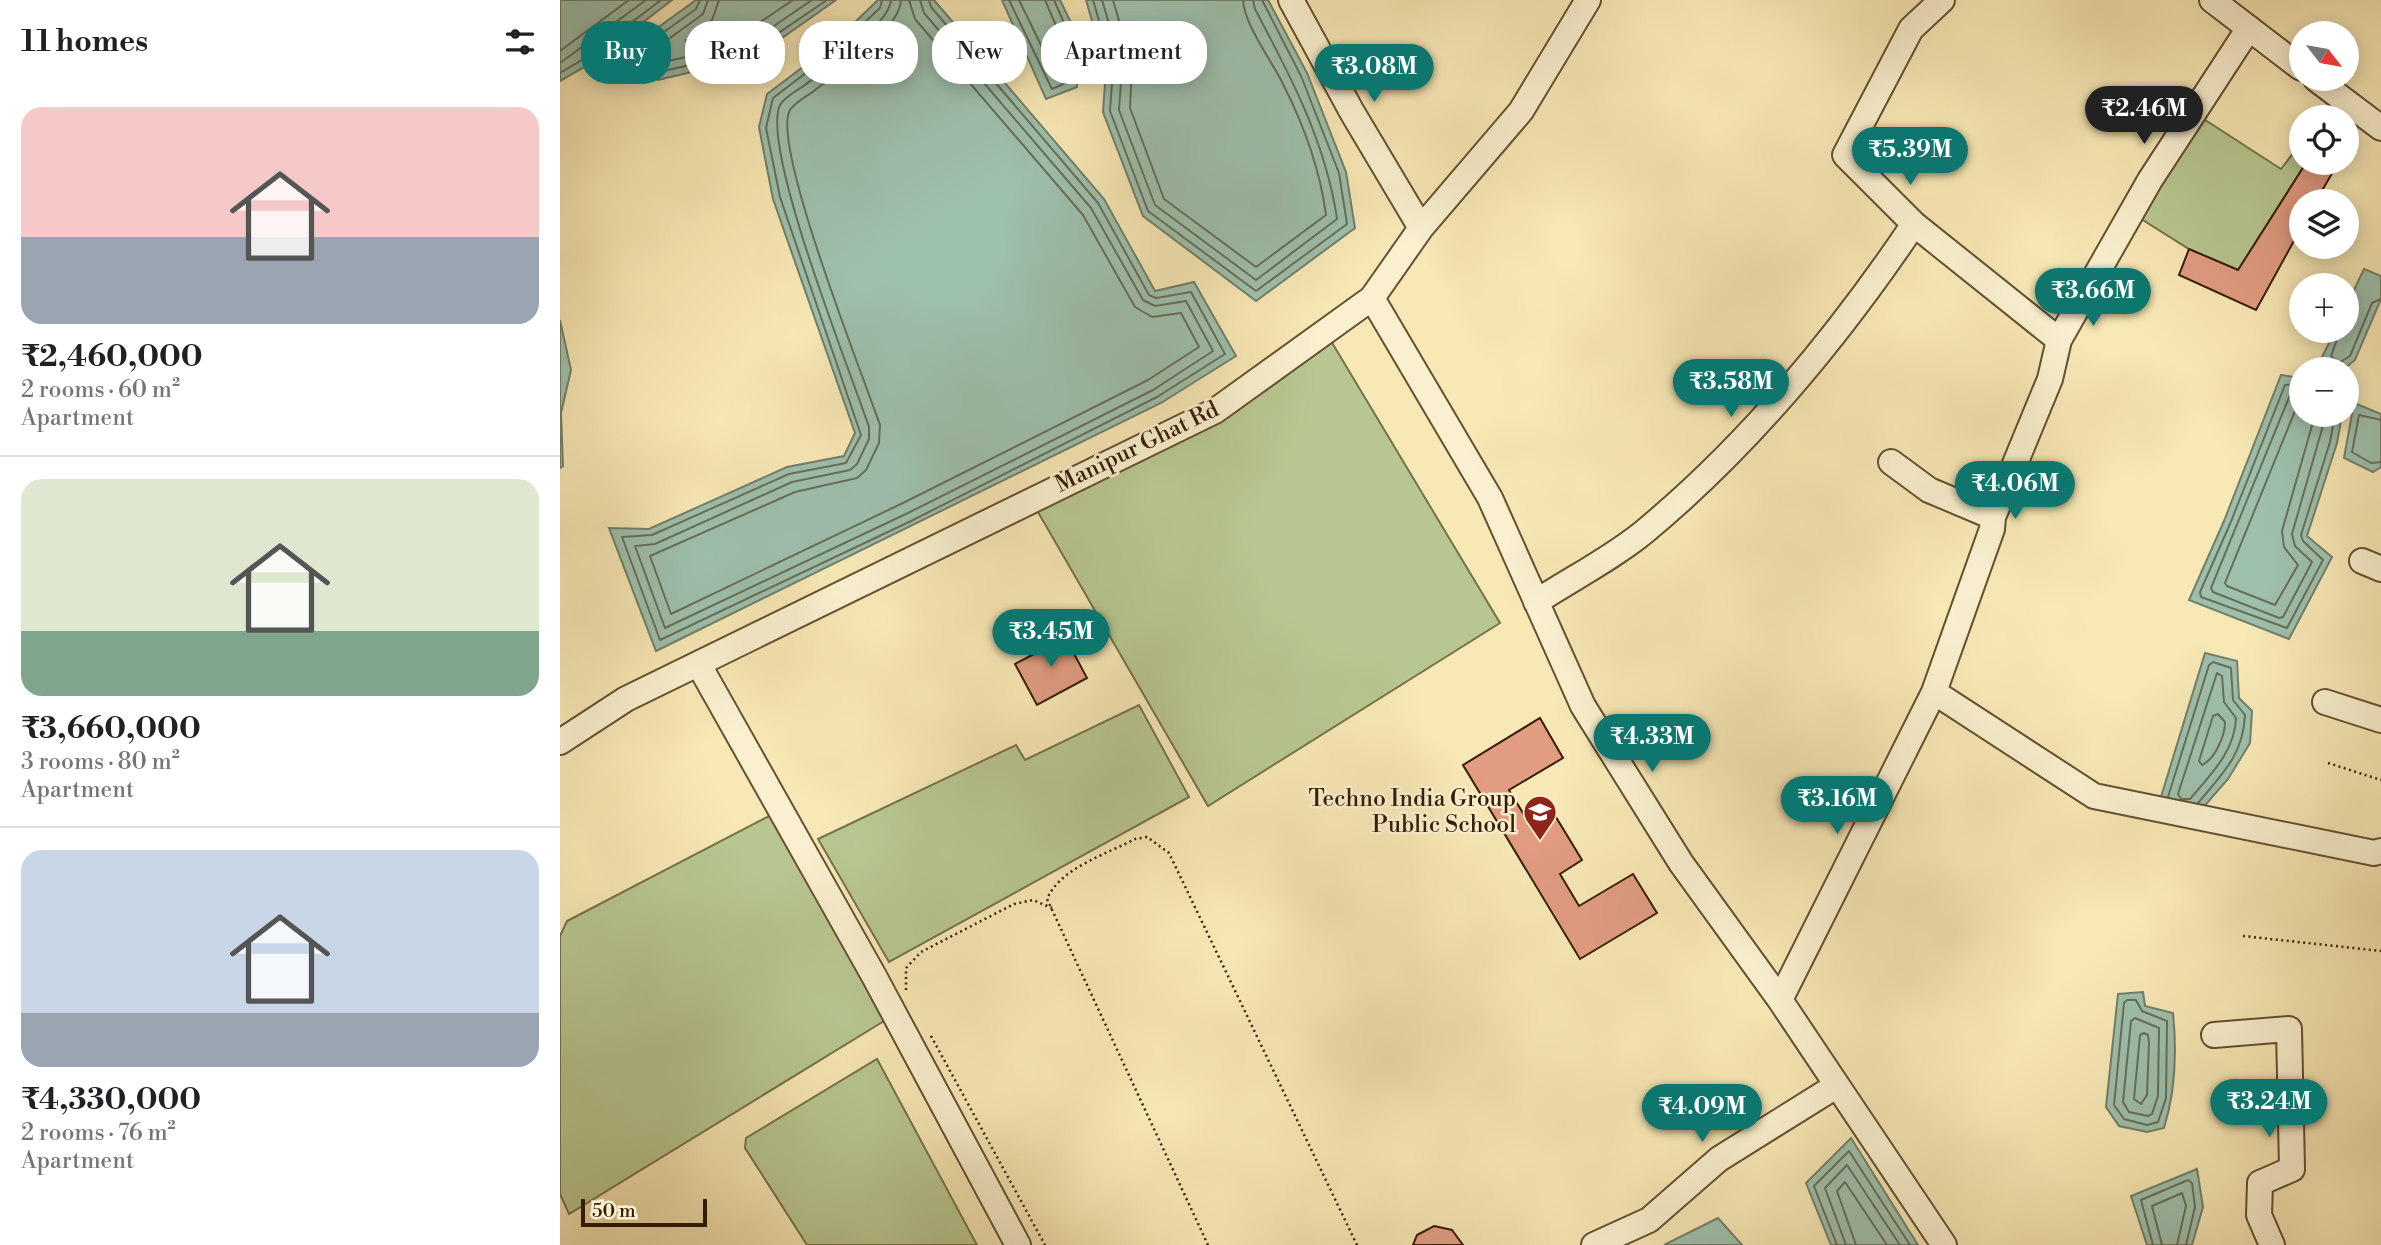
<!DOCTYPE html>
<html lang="en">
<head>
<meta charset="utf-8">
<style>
  body { margin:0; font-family:"Libre Bodoni",serif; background:#f2f2f2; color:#202124; height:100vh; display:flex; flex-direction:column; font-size:26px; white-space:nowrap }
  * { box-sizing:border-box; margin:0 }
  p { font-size:23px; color:#757577 }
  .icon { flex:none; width:38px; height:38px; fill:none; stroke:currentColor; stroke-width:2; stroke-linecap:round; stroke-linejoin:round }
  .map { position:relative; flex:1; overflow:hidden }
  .sheet { display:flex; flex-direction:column; background:#fff; width:560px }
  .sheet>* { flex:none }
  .top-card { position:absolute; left:21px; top:21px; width:665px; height:63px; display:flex; gap:14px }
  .needle { width:46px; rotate:121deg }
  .tools { position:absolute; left:1729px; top:21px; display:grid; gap:14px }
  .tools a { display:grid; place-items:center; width:70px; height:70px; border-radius:50%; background:#fff; box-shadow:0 4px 18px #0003; font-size:35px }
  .scale { position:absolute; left:21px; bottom:18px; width:126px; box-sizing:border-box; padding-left:7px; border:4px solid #341d04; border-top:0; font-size:19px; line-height:24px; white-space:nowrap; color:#341d04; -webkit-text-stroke:5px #faf0cf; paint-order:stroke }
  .price { position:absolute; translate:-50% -60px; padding:0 16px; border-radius:24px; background:#0f766e; color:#fff; font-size:23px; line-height:46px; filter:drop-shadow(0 2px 4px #0008) }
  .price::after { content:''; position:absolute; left:50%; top:42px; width:21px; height:16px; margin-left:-10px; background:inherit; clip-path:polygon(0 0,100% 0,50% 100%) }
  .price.current { background:#222; color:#fff }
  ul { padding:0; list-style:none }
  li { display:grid; align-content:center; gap:14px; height:371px; padding:0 21px }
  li+li { border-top:2px solid #e0e0e0 }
  li span { display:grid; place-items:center; height:217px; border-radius:21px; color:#555 }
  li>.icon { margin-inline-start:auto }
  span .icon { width:126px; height:126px; fill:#fffc; stroke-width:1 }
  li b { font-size:30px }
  h2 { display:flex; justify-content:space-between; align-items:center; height:84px; padding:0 21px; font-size:30px }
  .tag { padding:0 24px; border-radius:28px; background:#fff; box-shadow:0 4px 18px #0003; font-size:24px; line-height:63px }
  .tag.current { background:#0f766e; color:#fff }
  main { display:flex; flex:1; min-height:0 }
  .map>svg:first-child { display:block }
  .green { fill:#b8c791; stroke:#76724a; stroke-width:2 }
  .water { fill:#9dc0ad; stroke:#737f69; stroke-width:2 }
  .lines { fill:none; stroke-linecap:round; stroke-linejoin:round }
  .shore { stroke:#686e58; stroke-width:2 }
  .building { fill:#e19c82; stroke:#341d04; stroke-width:2 }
  .minor-casing { stroke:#655030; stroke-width:28 }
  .path { stroke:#341d04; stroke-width:2.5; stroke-dasharray:2 3.5; stroke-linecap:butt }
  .minor { stroke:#faf0cf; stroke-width:24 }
  .labels { text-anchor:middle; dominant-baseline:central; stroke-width:5; stroke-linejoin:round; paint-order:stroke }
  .street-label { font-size:23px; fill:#341d04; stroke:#faf0cf }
  .poi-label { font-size:23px; fill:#341d04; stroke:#faf0cf; text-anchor:end }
</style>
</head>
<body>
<main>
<section class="sheet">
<h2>11 homes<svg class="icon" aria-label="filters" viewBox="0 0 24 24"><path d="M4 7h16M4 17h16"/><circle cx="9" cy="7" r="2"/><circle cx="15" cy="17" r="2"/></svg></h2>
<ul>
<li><span style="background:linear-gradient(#f6c9c9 60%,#9aa5b1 0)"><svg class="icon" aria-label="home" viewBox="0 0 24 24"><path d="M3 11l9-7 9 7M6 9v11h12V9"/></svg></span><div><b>₹2,460,000</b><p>2 rooms · 60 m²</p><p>Apartment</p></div></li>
<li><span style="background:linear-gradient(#dfe7d0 70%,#7fa58c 0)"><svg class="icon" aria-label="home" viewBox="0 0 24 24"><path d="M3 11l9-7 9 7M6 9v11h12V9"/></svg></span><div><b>₹3,660,000</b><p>3 rooms · 80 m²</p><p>Apartment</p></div></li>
<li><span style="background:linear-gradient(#c9d6e8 75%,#9aa5b1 0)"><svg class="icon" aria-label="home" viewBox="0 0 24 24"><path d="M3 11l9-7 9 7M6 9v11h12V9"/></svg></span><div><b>₹4,330,000</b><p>2 rooms · 76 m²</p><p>Apartment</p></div></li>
</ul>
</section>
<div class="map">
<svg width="1821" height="1245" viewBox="0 0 1821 1245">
  <rect width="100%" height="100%" fill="#f7e8b5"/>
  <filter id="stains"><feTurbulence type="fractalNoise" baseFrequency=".00286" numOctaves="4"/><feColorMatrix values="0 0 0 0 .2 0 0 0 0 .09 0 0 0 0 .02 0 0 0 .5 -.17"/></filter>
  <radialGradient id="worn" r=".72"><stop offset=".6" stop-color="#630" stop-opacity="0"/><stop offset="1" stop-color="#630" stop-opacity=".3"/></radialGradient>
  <path class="green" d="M1639,116l82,53 20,-26v20h5l-68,107 -49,-21 -51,-32z
    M771,341l169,282 -292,183 -177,-306z
    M579,705l50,92 -300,165 -71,-123 198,-94 9,15z
    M211,815l118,203 -320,196 -9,-20v-258l7,-15z
    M317,1059l100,186h-170l-62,-97 1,-10z"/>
  <path class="water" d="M0,0h112l-86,66 -26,15z
    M136,0h140l-81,57 -97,23 -49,-17z
    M318,0h56l170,199 51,92 39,-9 42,74 -75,47 -505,248 -47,-123 40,1 138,-62 57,-11 11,-23 -82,-234 -14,-72 8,-33 61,-46z
    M442,0h58l19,39 -2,48 -31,12z
    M526,0h182l39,73 39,99 9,56 -99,73 -113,-85 -40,-104 3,-42z
    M1804,269l17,7v23l-26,61 -11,9 -24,-8 15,-30h12v-26z
    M0,320l11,50 -10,43 2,53 -3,2z
    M1721,375l20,3v37h41l-5,28 -30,93 25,21 -43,82 -100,-39 35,-79z
    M1794,403l27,11v53l-8,5 -29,-14z
    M1645,653l32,8 2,37 13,13 -2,32 -22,36 -33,38 -38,-7z
    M1583,992l2,14 28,7c4,40 3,77 -9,115l-17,4 -28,-6 -13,-19 12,-113z
    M1291,1138l67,107h-87l-25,-62z
    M1637,1169l6,38 -11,38h-45l-16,-49z
    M1158,1218l24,27h-78z"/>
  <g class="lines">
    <path class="shore" d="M140,0l-4,9 -67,48v5l30,10 93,-21 75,-51
      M148,0l-5,14 -55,40v5l11,4 90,-20 63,-43
      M159,0l-7,20 -26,20 1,5 57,-12 49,-33
      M322,0l-2,8 -48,45 -59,45 -7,30 14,69 81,238 -15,28 -57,11 -137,61 -30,2 38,103 251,-119 246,-124 68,-43 -34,-62 -35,6 -7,-3 -51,-92 -167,-196 -2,-7
      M331,0c-1,24 -67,70 -86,85 -7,5 -21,12 -25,20 -20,42 71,268 89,322v12l-12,25 -7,6 -58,12 -137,62 -20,2 30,82 243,-115 245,-123 60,-39 -27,-50 -31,5 -12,-6 -52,-92 -167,-195 -4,-13
      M341,0c-1,29 -63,73 -86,90 -7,6 -20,12 -25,20 -20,33 74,268 90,315l-1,18 -13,27 -9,8 -62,14 -145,64 21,58 232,-111 245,-123 51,-33 -18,-34 -29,4 -17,-10 -52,-92 -168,-196 -6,-19
      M449,0l43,89 18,-8 2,-40 -18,-41
      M459,0l38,78 5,-4 1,-32 -18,-42
      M533,0l20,69 -3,42 38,100 108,80 91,-67 -8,-51 -38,-97 -39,-76
      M542,0l20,68 -3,42 36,95 101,75 81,-61c-11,-76 -46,-142 -82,-210l-2,-9
      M553,0l19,66 -2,42 34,91 92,68 70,-52c-6,-46 -23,-92 -44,-133 -11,-22 -38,-58 -39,-82
      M0,51l69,-51
      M0,63l86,-63
      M0,73l22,-13 79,-60
      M1780,331l-9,25 8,7 11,-7 22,-53 9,-4
      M1741,384l-16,1 -55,139 -30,68 1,5 86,31 36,-68 -20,-19 -2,-6 29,-93 5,-27
      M1741,393l-11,2 -79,193 2,4 66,26 4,-1 29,-55 -17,-16 -3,-12 34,-119
      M1741,404l-4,2 -72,177 2,3 48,19 23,-40 -14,-18 -2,-16 33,-116
      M1821,420l-22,-5 -7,37 19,11 10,-1
      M1657,673l5,3 2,26 12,16c-1,33 -25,56 -46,81h-9l-3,-5z
      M1658,714l7,8c0,14 -10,37 -23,43l-3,-4 14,-45z
      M1608,797l41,-132 4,-3 18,6 2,32 12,15c-2,40 -22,58 -47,88
      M1567,1000h9l6,11 25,10 -1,77 -8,24 -11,3 -23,-6 -10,-14 10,-102z
      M1575,1018l24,10 -1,68 -6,18 -4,2 -19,-4 -6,-10 8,-81z
      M1584,1033l4,2 1,8 -2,52 -6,9 -7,-5 6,-64z
      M1277,1245l-23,-59 35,-35 61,94
      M1286,1245l-21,-57 22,-23 53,80
      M1296,1245l-19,-54 8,-9 42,63
      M1593,1245l-12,-45 47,-20 4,3 3,24 -9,38
      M1602,1245l-10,-39 30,-13 4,13 -9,39"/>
  </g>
  <path class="building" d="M1746,163h32l-22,38h-15v27l-45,82 -77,-35 10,-26 49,21z
    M502,631l25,47 -50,27 -22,-41 19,-10 -3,-6z
    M980,718l23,40 -54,32 20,33 22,-14 31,51 -22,14 19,32 54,-32 24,39 -77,46 -117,-194z
    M874,1226l18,4 11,15h-50l4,-10z"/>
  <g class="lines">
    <defs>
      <path id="minor" d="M731,0l61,112 69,116
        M1382,0l-31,29 -66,126 69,69 145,116
        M1652,0l89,68
        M1756,79l65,49
        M812,298l118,200 93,208 98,157 99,137 164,245
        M1331,462l38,28 64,27
        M1802,561l19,8
        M976,602c35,-23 75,-43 108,-70 105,-87 194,-195 270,-308
        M139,665l175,311 144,269
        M1374,692l160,104 280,57 7,-2
        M1765,702l56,18
        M0,742l66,-43 589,-288 157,-113 49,-70 100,-117 67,-111
        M1220,1000l154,-308 58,-163 1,-12 57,-138 9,-39 91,-160 99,-152
        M1654,1035l75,-6 3,140 -32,14 -1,32 13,30
        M1034,1245l55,-25 70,-61 117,-73"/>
    </defs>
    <use href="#minor" class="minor-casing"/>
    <path class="path" d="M1768,763l53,17
      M1683,936l138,15
      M346,990v-22l15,-16 93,-48 19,-4 19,8
      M371,1036l114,209
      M648,1245l-161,-346c13,-31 60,-45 88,-60l12,-2 22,16 188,392"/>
    <use href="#minor" class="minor"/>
  </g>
  <defs>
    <symbol id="school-pin" viewBox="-11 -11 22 30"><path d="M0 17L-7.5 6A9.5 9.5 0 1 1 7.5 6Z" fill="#8f2418" stroke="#faf0cf"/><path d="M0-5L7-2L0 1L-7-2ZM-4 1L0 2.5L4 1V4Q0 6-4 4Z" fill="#fff"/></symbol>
  </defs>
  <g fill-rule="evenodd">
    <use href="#school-pin" x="961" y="793" width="38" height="52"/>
  </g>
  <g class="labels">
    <g class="street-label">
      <text transform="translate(577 447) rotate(-26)">Manipur Ghat Rd</text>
    </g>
    <g class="poi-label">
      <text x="956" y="799">Techno India Group<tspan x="956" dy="26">Public School</tspan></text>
    </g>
  </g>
  <rect width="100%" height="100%" filter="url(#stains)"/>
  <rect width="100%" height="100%" fill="url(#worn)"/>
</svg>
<div class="tools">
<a><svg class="needle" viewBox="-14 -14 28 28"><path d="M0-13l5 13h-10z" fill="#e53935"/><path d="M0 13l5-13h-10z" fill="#757577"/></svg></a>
<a><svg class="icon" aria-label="locate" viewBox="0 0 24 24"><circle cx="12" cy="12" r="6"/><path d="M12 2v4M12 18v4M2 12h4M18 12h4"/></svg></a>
<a><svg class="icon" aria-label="layers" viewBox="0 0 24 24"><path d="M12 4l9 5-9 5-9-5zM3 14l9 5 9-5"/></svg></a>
<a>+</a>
<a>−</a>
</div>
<div class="scale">50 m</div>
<b class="price" style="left:814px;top:104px">₹3.08M</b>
<b class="price current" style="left:1584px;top:146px">₹2.46M</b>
<b class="price" style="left:1350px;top:187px">₹5.39M</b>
<b class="price" style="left:1533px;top:328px">₹3.66M</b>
<b class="price" style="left:1171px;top:419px">₹3.58M</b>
<b class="price" style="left:1455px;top:521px">₹4.06M</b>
<b class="price" style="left:491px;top:669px">₹3.45M</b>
<b class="price" style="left:1092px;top:774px">₹4.33M</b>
<b class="price" style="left:1277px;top:836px">₹3.16M</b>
<b class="price" style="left:1709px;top:1139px">₹3.24M</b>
<b class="price" style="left:1142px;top:1144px">₹4.09M</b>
<div class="top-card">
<a class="tag current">Buy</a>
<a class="tag">Rent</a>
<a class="tag">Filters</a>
<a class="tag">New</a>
<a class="tag">Apartment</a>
</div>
</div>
</main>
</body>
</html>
